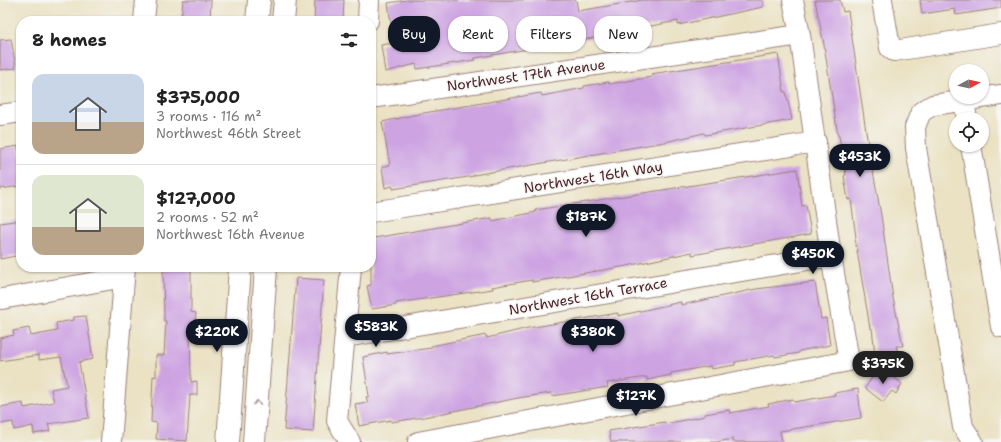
<!DOCTYPE html>
<html lang="en">
<head>
<meta charset="utf-8">
<style>
  body { margin:0; font-family:"Shantell Sans",sans-serif; background:#f6f6f6; color:#222; height:100vh; display:flex; flex-direction:column; font-size:15px; white-space:nowrap }
  * { box-sizing:border-box; margin:0 }
  p { font-size:13px; color:#767676 }
  .icon { flex:none; width:22px; height:22px; fill:none; stroke:currentColor; stroke-width:2; stroke-linecap:round; stroke-linejoin:round }
  .map { position:relative; flex:1; overflow:hidden }
  .sheet { position:absolute; left:16px; top:16px; width:360px; height:256px; display:flex; flex-direction:column; background:#fff; border-radius:16px; box-shadow:0 1px 3px #0004 }
  .sheet>* { flex:none }
  .banner { position:absolute; left:388px; top:16px; width:380px; height:36px; display:flex; gap:8px }
  .needle { width:26px; rotate:82deg }
  .tools { position:absolute; left:949px; top:64px; display:grid; gap:8px }
  .tools a { display:grid; place-items:center; width:40px; height:40px; border-radius:50%; background:#fff; box-shadow:0 1px 3px #0004; font-size:20px }
  .price { position:absolute; translate:-50% -34px; padding:0 9px; border-radius:14px; background:#111827; color:#fff; font-size:13px; line-height:26px; filter:drop-shadow(0 1px 2px #0008) }
  .price::after { content:''; position:absolute; left:50%; top:24px; width:12px; height:9px; margin-left:-6px; background:inherit; clip-path:polygon(0 0,100% 0,50% 100%) }
  .price.current { background:#222; color:#fff }
  ul { padding:0; list-style:none }
  li { display:flex; align-items:center; gap:12px; height:100px; padding:0 16px }
  li+li { border-top:1px solid #e0e0e0 }
  li span { display:grid; place-items:center; flex:none; width:112px; height:80px; border-radius:12px; color:#555 }
  li>.icon { margin-inline-start:auto }
  span .icon { width:48px; height:48px; fill:#fffc; stroke-width:1 }
  li b { font-size:17px }
  h2 { display:flex; justify-content:space-between; align-items:center; height:48px; padding:0 16px; font-size:17px }
  .tag { padding:0 14px; border-radius:16px; background:#fff; box-shadow:0 1px 3px #0004; font-size:14px; line-height:36px }
  .tag.current { background:#111827; color:#fff }
  .map>svg:first-child { display:block }
  .building { fill:#cda3e2 }
  .lines { fill:none; stroke-linecap:round; stroke-linejoin:round }
  .minor-casing { stroke:#9a8078; stroke-width:22 }
  .major-casing { stroke:#9a8078; stroke-width:24 }
  .minor { stroke:#fff; stroke-width:20 }
  .major { stroke:#fff; stroke-width:22 }
  .oneway { stroke:#ae9aa0 }
  .labels { text-anchor:middle; dominant-baseline:central; stroke-width:3.5; stroke-linejoin:round; paint-order:stroke }
  .street-label { font-size:14px; fill:#4a1f2b; stroke:#f6f6f2 }
</style>
</head>
<body>
<div class="map">
<svg width="1001" height="442" viewBox="0 0 1001 442">
  <rect width="100%" height="100%" fill="#f6f6f2"/>
  <filter id="ink" filterUnits="userSpaceOnUse"><feTurbulence type="fractalNoise" baseFrequency=".025" numOctaves="2"/><feDisplacementMap in="SourceGraphic" scale="8" xChannelSelector="R" yChannelSelector="G"/><feConvolveMatrix kernelMatrix="1 2 1 2 8 2 1 2 1" color-interpolation-filters="sRGB"/></filter>
  <filter id="wash" filterUnits="userSpaceOnUse"><feTurbulence type="fractalNoise" baseFrequency=".012" numOctaves="4" result="noise"/><feDisplacementMap in="SourceGraphic" scale="16" xChannelSelector="R" yChannelSelector="G"/><feGaussianBlur stdDeviation="0.9" result="paint"/><feColorMatrix in="noise" values="0 0 0 0 0 0 0 0 0 0 0 0 0 0 0 0 0 1.4 0 .05"/><feComposite in="paint" operator="in"/></filter>
  <g filter="url(#wash)">
    <rect width="100%" height="100%" fill="#ebe2c4"/>
    <g id="blocks">
      <path class="building" d="M183,0h28l-1,21h-29z
        M315,0h29l-1,21h-29z
        M406,0h170l2,11 65,-11h120v7l-85,18v-4l-38,7v2l-165,28v2l-58,9 -1,-5 -31,8 -4,-27 13,-2 -6,-40z
        M815,0h25l3,12 5,-1 19,127 14,77 12,83 10,48h-7l3,12 -23,4 -4,-34h-2l-15,-89 1,-1 -5,-39 -3,1 -4,-24 2,-1 -7,-39h-1l-14,-91z
        M920,0h81v8l-45,7 -1,-6 -33,5z
        M11,39l5,29 -16,2v-30z
        M778,54l6,38h2l6,28 -87,15 -1,-2 -39,9 -191,33v1l-81,13v-3l-8,2 -3,-21 8,-2 -8,-43 36,-8 123,-21 1,3 42,-8v-2l25,-4v2l43,-7 -1,-3z
        M18,146l3,16v24l-21,3v-40z
        M797,169l5,37 4,-1 5,29 -119,21v-3l-65,14 -95,16v-2l-40,7 1,2 -97,14v2l-24,4 -5,-23 4,-1v-45l3,-2 118,-20v3l44,-9 -1,-2z
        M21,220v35l-21,4v-36z
        M163,267h28v45l5,1 -2,19h-4l1,50 6,-1v14h-7l-3,46 -31,-2 1,-16 -6,-1 2,-46 3,1v-22h8l2,-34h-2z
        M296,278l28,2 -11,152 -29,-2z
        M815,282l6,37 5,-1 4,27 -31,6v2l-24,4 -1,-2 -39,7v3l-24,4 -1,-3 -39,7v2l-24,5v-3l-40,6 1,4 -56,9 -1,-3 -33,5 -94,19 -33,5v-2l-32,6 -4,-22 13,-2 -2,-5 3,-1 -6,-39 24,-5v2l44,-6v-2l55,-11 1,3 41,-10 90,-15v3l63,-14v3l75,-16z
        M86,316l7,43 -14,3 10,56 -41,6 2,7 -16,3 -1,-8 -19,4 -1,-8 -13,2v-17l23,-4 1,5 30,-6 -3,-13 16,-3 -6,-29 -22,3v-5l-39,6v-23l14,-3 -1,-4 16,-3 2,8 26,-5 -1,-8 18,-3v-3z
        M880,366l22,18 -6,10 -4,-3 -9,11 -18,-14z
        M858,389l3,29 -81,13 2,11h-49v-3l-16,3h-106l-2,-11 56,-9v2l40,-8v-2l24,-4 1,3 39,-7 -1,-2 25,-5 1,3 41,-7 -1,-2z"/>
    </g>
  </g>
  <g filter="url(#ink)">
    <use href="#blocks" fill-opacity="0" stroke="#9a8078" stroke-width="1"/>
    <g class="lines">
      <defs>
        <path id="minor" d="M882,0l8,48 4,3 107,-17
          M144,21l2,-21
          M368,21l1,-21
          M371,98l429,-63
          M964,101l3,18
          M0,115l21,-3
          M971,145l30,182
          M371,212l445,-70
          M2,299l122,-22
          M345,337l486,-81
          M111,442l14,-175
          M350,442l-13,-21 14,-154
          M418,442l431,-81 -18,-105 -31,-221 -7,-35
          M973,442l-10,-15 -47,-279 -1,-21 6,-15 12,-7 68,-10"/>
        <path id="major" d="M257,21l2,-21
          M283,21l2,-21
          M228,442l12,-175
          M254,442l12,-175"/>
      </defs>
      <use href="#minor" class="minor-casing"/>
      <use href="#major" class="major-casing"/>
      <use href="#minor" class="minor"/>
      <use href="#major" class="major"/>
    </g>
    <defs><path id="oneway-chevron" d="M-2-3.5L2.5 0L-2 3.5" fill="none" stroke-width="1.6" stroke-linecap="round" stroke-linejoin="round"/></defs>
    <use class="oneway" href="#oneway-chevron" transform="translate(257 403) rotate(-86)"/>
  </g>
  <g class="labels">
    <g class="street-label">
      <text transform="translate(526 75) rotate(-8)">Northwest 17th Avenue</text>
      <text transform="translate(593 177) rotate(-9)">Northwest 16th Way</text>
      <text transform="translate(588 296) rotate(-10)">Northwest 16th Terrace</text>
    </g>
  </g>
</svg>
<div class="tools">
<a><svg class="needle" viewBox="-14 -14 28 28"><path d="M0-13l5 13h-10z" fill="#e53935"/><path d="M0 13l5-13h-10z" fill="#767676"/></svg></a>
<a><svg class="icon" aria-label="locate" viewBox="0 0 24 24"><circle cx="12" cy="12" r="6"/><path d="M12 2v4M12 18v4M2 12h4M18 12h4"/></svg></a>
</div>
<b class="price" style="left:860px;top:178px">$453K</b>
<b class="price" style="left:586px;top:238px">$187K</b>
<b class="price" style="left:813px;top:275px">$450K</b>
<b class="price" style="left:376px;top:348px">$583K</b>
<b class="price" style="left:217px;top:353px">$220K</b>
<b class="price" style="left:593px;top:353px">$380K</b>
<b class="price current" style="left:883px;top:385px">$375K</b>
<b class="price" style="left:636px;top:417px">$127K</b>
<div class="banner">
<a class="tag current">Buy</a>
<a class="tag">Rent</a>
<a class="tag">Filters</a>
<a class="tag">New</a>
</div>
<section class="sheet">
<h2>8 homes<svg class="icon" aria-label="filters" viewBox="0 0 24 24"><path d="M4 7h16M4 17h16"/><circle cx="9" cy="7" r="2"/><circle cx="15" cy="17" r="2"/></svg></h2>
<ul>
<li><span style="background:linear-gradient(#c9d6e8 60%,#b9a48a 0)"><svg class="icon" aria-label="home" viewBox="0 0 24 24"><path d="M3 11l9-7 9 7M6 9v11h12V9"/></svg></span><div><b>$375,000</b><p>3 rooms · 116 m²</p><p>Northwest 46th Street</p></div></li>
<li><span style="background:linear-gradient(#dfe7d0 65%,#b9a48a 0)"><svg class="icon" aria-label="home" viewBox="0 0 24 24"><path d="M3 11l9-7 9 7M6 9v11h12V9"/></svg></span><div><b>$127,000</b><p>2 rooms · 52 m²</p><p>Northwest 16th Avenue</p></div></li>
</ul>
</section>
</div>
</body>
</html>
